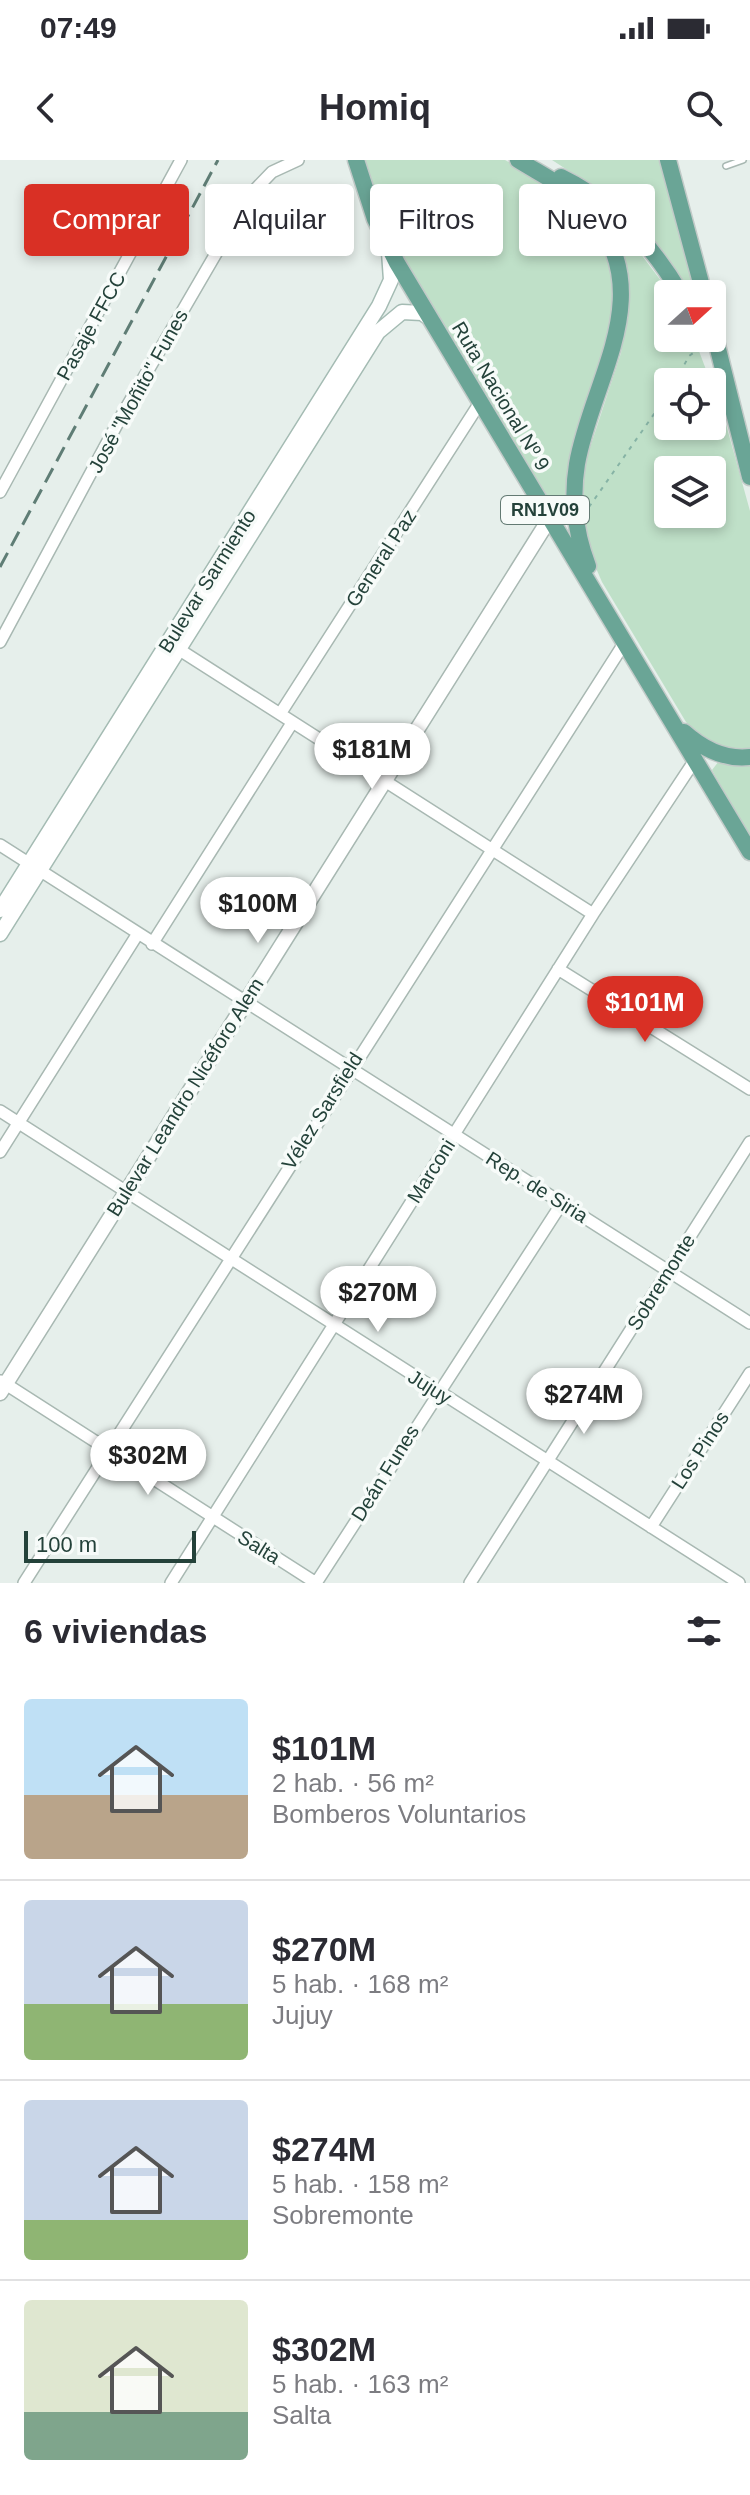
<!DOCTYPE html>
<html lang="es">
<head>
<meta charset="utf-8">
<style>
  body { margin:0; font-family:Helvetica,sans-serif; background:#f7f7f7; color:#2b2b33; height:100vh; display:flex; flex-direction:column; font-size:30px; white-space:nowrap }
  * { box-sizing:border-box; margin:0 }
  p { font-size:26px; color:#7c7c81 }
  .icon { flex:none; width:44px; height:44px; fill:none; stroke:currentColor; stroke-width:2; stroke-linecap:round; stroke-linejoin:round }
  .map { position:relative; height:1423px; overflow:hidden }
  .details { display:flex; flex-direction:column; background:#fff; flex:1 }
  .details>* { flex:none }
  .top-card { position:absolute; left:24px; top:24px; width:702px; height:72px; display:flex; gap:16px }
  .needle { width:52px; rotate:69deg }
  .controls { position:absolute; left:654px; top:120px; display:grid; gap:16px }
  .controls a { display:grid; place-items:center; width:72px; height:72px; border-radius:8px; background:#fff; box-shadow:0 4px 12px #0003; font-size:40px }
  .scale { position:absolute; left:24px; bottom:20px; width:172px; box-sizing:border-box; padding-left:8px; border:4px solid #24423a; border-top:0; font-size:22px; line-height:28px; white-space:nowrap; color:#24423a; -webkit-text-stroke:6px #f7fbf9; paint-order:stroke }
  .price { position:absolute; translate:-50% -68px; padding:0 18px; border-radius:28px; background:#fff; color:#222; font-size:26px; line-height:52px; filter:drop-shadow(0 2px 4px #0008) }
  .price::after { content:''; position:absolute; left:50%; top:48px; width:24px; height:18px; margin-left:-12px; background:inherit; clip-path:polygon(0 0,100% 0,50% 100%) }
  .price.current { background:#d93025; color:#fff }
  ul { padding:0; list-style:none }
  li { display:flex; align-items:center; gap:24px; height:200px; padding:0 24px }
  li+li { border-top:2px solid #e1e1e2 }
  li span { display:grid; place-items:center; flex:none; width:224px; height:160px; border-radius:8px; color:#555 }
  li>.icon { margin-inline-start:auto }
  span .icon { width:96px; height:96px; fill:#fffc; stroke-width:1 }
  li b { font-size:34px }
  h2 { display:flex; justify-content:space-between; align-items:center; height:96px; padding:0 24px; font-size:34px }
  .tag { padding:0 28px; border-radius:8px; background:#fff; box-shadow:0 4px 12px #0003; font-size:28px; line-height:72px }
  .tag.current { background:#d93025; color:#fff }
  .status { display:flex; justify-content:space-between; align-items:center; height:56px; padding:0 40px; background:#fff; direction:ltr }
  .status svg { height:22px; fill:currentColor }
  header { display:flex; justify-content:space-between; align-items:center; height:104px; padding:0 24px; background:#fff; font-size:36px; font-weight:800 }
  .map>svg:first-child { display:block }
  .green { fill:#bfe0c8; fill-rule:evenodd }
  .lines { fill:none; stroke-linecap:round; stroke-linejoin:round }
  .service-casing { stroke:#a8b8b2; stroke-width:8 }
  .minor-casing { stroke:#a8b8b2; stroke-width:14 }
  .tertiary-casing { stroke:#a8b8b2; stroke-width:17 }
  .secondary-casing { stroke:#a4bbb3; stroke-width:17 }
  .primary-casing { stroke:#c2cac8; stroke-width:19 }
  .path { stroke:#86b3a5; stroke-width:2; stroke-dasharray:4 6; stroke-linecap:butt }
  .service { stroke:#fff; stroke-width:5 }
  .minor { stroke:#fff; stroke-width:11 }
  .tertiary { stroke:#fff; stroke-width:14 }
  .secondary { stroke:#fff; stroke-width:14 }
  .primary { stroke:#6aa596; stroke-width:16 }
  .rail { stroke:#5f7d75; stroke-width:3; stroke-dasharray:16 8; stroke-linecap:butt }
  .labels { text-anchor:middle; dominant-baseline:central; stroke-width:7; stroke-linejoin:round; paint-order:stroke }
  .shield { fill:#f7fbf9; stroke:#637a73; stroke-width:2 }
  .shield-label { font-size:18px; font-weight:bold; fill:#24423a }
  .street-label { font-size:20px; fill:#24423a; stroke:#f7fbf9 }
</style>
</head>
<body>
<div class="status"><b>07:49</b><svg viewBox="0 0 49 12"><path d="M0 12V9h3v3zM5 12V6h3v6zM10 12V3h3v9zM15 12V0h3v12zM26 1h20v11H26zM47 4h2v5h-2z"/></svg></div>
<header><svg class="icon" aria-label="back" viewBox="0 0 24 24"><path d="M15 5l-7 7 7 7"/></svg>Homiq<svg class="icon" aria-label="search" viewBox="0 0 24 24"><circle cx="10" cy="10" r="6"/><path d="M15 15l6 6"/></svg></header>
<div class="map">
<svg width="750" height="1423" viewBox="0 0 750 1423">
  <rect width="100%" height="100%" fill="#e6efeb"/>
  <path class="green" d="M363,0h142l36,20 37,28 23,34 10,30 2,47 -45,196 -6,9 -177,-297z
    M552,0h111l32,134h-6c-34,-59 -80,-98 -137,-134z
    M597,48l40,41 34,45h-3v44h26l30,79 26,94v239c-27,-1 -46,-8 -64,-28l-84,-140 -19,-44 -2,-63 40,-122 6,-42zM668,222h44v44h-44zM668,310h44v44h-44z
    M719,601l31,2v75l-38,-68z"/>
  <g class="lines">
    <defs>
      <path id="service" d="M726,6l17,-6"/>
      <path id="minor" d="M0,332l181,-332
        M0,482l122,-227 128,-220 22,-23 26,-12
        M172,485l421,269
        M280,554l201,-313
        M0,685l750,478
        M152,784l140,-221
        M558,809l192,120
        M0,951l739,472
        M0,992l137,-217
        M1,1221l315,202
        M651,1367l99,-154
        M24,1423l601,-941
        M171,1423l422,-669 102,-154
        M316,1423l246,-380
        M470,1423l280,-441"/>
      <path id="tertiary" d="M0,1233l550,-875"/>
      <path id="secondary" d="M0,750l379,-604 12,-26 -2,-28
        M0,774l378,-602 24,-20 20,1 10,7"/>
      <path id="primary" d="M356,0l19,59 22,44 353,589
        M518,0c24,15 52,28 70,49 73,84 4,169 -11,255 -6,36 -2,68 11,102
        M668,0l36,134
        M561,17c52,25 91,68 120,117
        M712,165l38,152
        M684,572c19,17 40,28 66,25"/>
    </defs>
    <use href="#service" class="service-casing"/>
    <use href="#minor" class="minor-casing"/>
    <use href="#tertiary" class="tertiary-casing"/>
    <use href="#secondary" class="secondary-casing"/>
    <use href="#primary" class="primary-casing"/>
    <path class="path" d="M675,222l14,-26 14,-10
      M589,347l79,-113"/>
    <use href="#service" class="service"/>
    <use href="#minor" class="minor"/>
    <use href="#tertiary" class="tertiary"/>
    <use href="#secondary" class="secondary"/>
    <use href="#primary" class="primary"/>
    <path class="rail" d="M0,407l218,-407"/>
  </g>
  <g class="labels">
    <rect class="shield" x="501" y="336" width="88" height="28" rx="6"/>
    <g class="shield-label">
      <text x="545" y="350">RN1V09</text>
    </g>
    <g class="street-label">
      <text transform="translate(91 166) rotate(-61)">Pasaje FFCC</text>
      <text transform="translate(138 231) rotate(-61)">José "Moñito" Funes</text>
      <text transform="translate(501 236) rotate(59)">Ruta Nacional Nº 9</text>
      <text transform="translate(381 398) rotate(-57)">General Paz</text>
      <text transform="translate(207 421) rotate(-58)">Bulevar Sarmiento</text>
      <text transform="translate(185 937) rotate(-58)">Bulevar Leandro Nicéforo Alem</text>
      <text transform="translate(322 951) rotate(-58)">Vélez Sarsfield</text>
      <text transform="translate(431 1011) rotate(-58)">Marconi</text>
      <text transform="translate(537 1027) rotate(32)">Rep. de Siria</text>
      <text transform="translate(661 1122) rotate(-58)">Sobremonte</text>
      <text transform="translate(430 1227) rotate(32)">Jujuy</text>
      <text transform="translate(700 1290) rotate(-57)">Los Pinos</text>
      <text transform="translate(385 1313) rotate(-58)">Deán Funes</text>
      <text transform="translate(259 1387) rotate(32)">Salta</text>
    </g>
  </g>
</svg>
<div class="controls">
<a><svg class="needle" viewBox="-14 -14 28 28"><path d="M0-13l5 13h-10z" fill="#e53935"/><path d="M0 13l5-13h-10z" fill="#7c7c81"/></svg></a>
<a><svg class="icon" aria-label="locate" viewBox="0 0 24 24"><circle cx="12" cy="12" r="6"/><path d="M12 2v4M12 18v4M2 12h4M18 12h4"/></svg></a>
<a><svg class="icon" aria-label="layers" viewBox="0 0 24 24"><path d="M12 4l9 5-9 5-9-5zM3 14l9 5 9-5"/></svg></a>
</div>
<div class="scale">100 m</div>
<b class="price" style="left:372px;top:631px">$181M</b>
<b class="price" style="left:258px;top:785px">$100M</b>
<b class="price current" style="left:645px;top:884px">$101M</b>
<b class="price" style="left:378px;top:1174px">$270M</b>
<b class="price" style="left:584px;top:1276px">$274M</b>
<b class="price" style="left:148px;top:1337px">$302M</b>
<div class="top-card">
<a class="tag current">Comprar</a>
<a class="tag">Alquilar</a>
<a class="tag">Filtros</a>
<a class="tag">Nuevo</a>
</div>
</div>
<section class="details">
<h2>6 viviendas<svg class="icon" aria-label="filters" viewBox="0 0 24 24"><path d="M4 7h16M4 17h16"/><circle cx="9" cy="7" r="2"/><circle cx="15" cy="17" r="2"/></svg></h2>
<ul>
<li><span style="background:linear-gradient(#bfe0f5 60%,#b9a48a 0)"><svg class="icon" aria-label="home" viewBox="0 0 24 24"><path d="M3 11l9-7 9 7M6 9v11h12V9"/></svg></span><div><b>$101M</b><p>2 hab. · 56 m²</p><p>Bomberos Voluntarios</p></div></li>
<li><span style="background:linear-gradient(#c9d6e8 65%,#8fb573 0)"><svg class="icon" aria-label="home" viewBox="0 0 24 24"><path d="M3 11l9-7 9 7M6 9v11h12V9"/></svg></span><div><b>$270M</b><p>5 hab. · 168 m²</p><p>Jujuy</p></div></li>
<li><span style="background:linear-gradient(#c9d6e8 75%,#8fb573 0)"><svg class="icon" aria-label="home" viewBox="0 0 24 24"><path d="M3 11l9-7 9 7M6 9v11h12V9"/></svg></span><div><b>$274M</b><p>5 hab. · 158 m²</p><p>Sobremonte</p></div></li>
<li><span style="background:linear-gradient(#dfe7d0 70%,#7fa58c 0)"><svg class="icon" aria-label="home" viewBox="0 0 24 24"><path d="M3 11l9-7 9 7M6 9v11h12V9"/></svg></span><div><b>$302M</b><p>5 hab. · 163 m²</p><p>Salta</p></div></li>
</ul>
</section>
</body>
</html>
